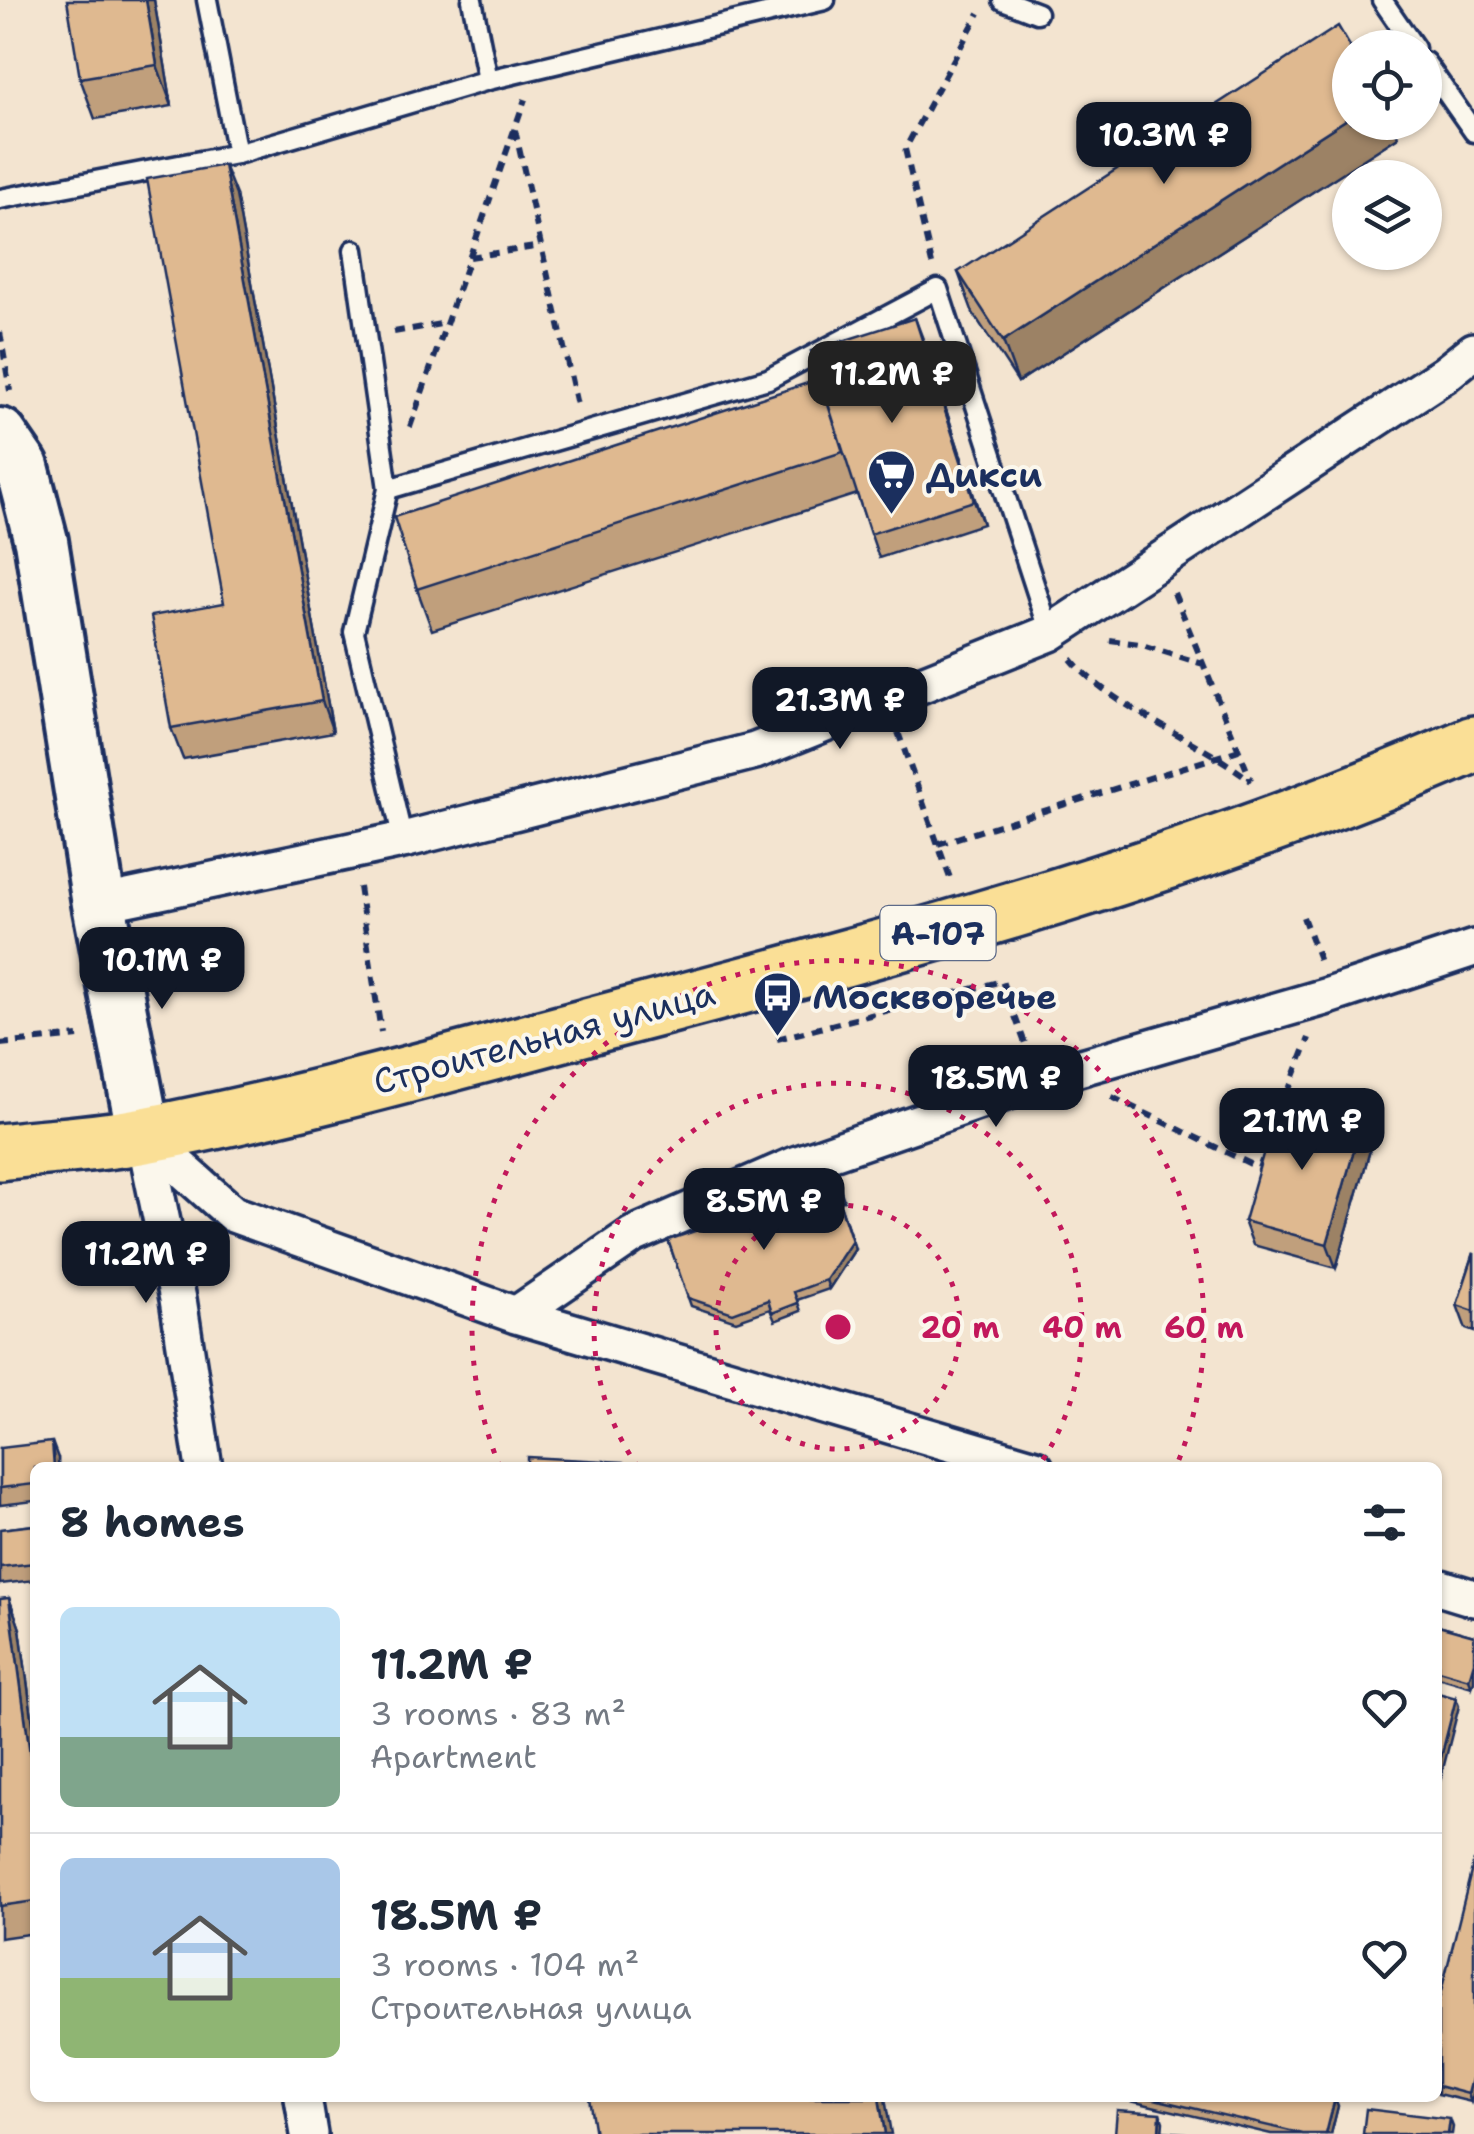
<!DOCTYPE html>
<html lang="en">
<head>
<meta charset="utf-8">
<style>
  body { margin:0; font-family:"Shantell Sans",sans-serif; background:#f2f2f3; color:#1f2937; height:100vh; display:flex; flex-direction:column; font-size:38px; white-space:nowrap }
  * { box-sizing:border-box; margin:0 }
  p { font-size:32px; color:#747a83 }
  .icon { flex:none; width:55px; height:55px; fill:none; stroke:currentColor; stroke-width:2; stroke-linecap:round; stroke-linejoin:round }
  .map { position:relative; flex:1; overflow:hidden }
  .side { position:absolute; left:30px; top:1462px; width:1412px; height:640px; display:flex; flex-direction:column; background:#fff; border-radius:15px; box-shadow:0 2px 8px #0004 }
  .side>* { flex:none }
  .fabs { position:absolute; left:1332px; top:30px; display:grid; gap:20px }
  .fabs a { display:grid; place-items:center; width:110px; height:110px; border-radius:50%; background:#fff; box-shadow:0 2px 8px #0004; font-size:50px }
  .price { position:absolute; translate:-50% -85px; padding:0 22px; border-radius:20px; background:#111827; color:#fff; font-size:32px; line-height:65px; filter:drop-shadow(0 2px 5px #0008) }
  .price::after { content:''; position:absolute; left:50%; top:60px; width:30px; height:22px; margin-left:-15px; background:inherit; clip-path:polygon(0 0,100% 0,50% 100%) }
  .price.current { background:#222; color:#fff }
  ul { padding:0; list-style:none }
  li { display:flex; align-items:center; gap:30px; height:250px; padding:0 30px }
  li+li { border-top:2px solid #e0e1e3 }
  li span { display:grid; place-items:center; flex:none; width:280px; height:200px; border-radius:15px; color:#555 }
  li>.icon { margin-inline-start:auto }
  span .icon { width:120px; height:120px; fill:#fffc; stroke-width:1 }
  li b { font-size:42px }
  h2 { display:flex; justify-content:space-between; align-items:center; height:120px; padding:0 30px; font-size:42px }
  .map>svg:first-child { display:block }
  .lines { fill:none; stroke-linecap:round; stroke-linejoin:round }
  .lane-casing { stroke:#1b2f5e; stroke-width:25 }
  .street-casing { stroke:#1b2f5e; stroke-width:42 }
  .secondary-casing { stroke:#1b2f5e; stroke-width:60 }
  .highway-casing { stroke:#1b2f5e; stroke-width:62 }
  .path { stroke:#1b2f5e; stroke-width:6; stroke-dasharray:10 8; stroke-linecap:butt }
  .lane { stroke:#fbf7ec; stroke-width:18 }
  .street { stroke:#fbf7ec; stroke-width:35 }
  .secondary { stroke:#fbf7ec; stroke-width:52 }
  .highway { stroke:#fadf96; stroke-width:55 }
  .wall { fill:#c09f7c; stroke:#1b2f5e; stroke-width:2.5 }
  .shaded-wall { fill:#9c8265; stroke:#1b2f5e; stroke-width:2.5 }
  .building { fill:#dfb990; stroke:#1b2f5e; stroke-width:2.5 }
  .ring { fill:none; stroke:#c2185b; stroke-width:5; stroke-dasharray:5 10 }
  .labels { text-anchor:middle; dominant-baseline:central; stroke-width:8; stroke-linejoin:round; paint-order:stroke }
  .shield { fill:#fbf7ec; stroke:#5e6b89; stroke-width:2.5 }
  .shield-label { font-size:32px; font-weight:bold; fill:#1b2f5e }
  .poi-label { font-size:35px; font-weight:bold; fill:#1b2f5e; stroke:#fbf7ec; text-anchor:start }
  .street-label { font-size:35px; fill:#1b2f5e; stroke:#fbf7ec }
  .centre { fill:#c2185b; stroke:#fbf7ec; stroke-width:5 }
  .ring-label { font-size:30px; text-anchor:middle; font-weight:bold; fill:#c2185b; stroke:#fbf7ec; stroke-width:8; stroke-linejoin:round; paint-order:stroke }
</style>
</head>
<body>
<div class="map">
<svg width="1474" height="2134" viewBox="0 0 1474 2134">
  <rect width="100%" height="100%" fill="#f3e4d0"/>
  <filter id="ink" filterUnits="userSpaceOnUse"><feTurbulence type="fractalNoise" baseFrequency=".01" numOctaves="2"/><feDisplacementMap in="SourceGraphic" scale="20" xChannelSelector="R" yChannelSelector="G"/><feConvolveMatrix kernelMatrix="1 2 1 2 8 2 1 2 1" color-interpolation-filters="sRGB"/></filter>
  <g filter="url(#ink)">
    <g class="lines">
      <defs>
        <path id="lane" d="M472,0l16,80
          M1003,0l34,13
          M1382,0l33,48
          M1425,62l49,70
          M237,154l251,-74 337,-80
          M0,199l237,-45 -30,-154
          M354,250l34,239 -34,143 49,208
          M388,489l380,-110 170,-90 112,344"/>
        <path id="street" d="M99,904l304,-64 352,-89 295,-118 395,-259 29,-23
          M144,1135l89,79 283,101 519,153
          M144,1135l34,164 26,169
          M516,1315l117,-80 162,-70 266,-92 264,-76 149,-49
          M1438,1587l36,11
          M303,2098l6,36"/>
        <path id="secondary" d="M0,435l22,32 19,74 58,363 45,231"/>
        <path id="highway" d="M0,1152c48,-6 98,-8 145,-17 164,-31 326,-78 487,-120 286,-75 571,-152 842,-271"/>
      </defs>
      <use href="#lane" class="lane-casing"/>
      <use href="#street" class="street-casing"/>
      <use href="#secondary" class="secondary-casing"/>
      <use href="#highway" class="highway-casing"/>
      <path class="path" d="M515,130l62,275
        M470,257l71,-11
        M932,264l-27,-115 74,-136
        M0,332l10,59
        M394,332l53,-9
        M410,427l115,-328
        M1174,593l77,187
        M1110,640l29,4 64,20
        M1071,659c40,49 128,80 180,122
        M898,732l53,149
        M938,844l301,-94
        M359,887l22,145
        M1303,917l17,45
        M777,1039l225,-58 24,65
        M0,1044l78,-8
        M1112,1097l147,71 5,-13
        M1281,1110l28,-72"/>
      <use href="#lane" class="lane"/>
      <use href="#street" class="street"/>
      <use href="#secondary" class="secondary"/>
      <use href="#highway" class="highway"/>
    </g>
    <path class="wall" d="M154,0l18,106 -77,13 -15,-41z
      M1398,137l-380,245 -45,-69 -15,-41z
      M236,195l97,537 -150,27 -12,-31 53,-125z
      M924,342l59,182 -104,34 -22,-64 -425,136 -15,-41 403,-210z
      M1370,1150l-34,118 -83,-23 -9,-24z
      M838,1183l6,17 -5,1 16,48 -26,40 -32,11 4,11 -26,10 -5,-12 -34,12 -45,-15 -23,-66z
      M1474,1253v79l-8,-3 -9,-24z
      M0,1448l58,10v10h-23v33l-35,4z
      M35,1525v55l-35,4v-55z
      M9,1598l11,31 15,110v194l-35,5v-339z
      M1438,1626l36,10v45l-2,6 -34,-10z
      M1438,2004l33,98 -33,-8z
      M1118,2098h216l4,8 -7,28h-60z"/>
    <path class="shaded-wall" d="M146,0h8l18,106 -15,-41z
      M1350,117v5h43l5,15 -380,245 -15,-41z
      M224,165l12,30 97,537 -11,-31z
      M915,318l9,24 59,182 -9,-23z
      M1361,1126l9,24 -34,118 -9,-24z
      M836,1193l19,56 -26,40 -3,-9z
      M52,1442l6,16v10h-4z
      M9,1598l11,31 15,110v52z
      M1474,1662v19l-2,6 -3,-8z
      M1456,1698l3,8 -21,83v-20z
      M1474,2071v21l-3,10 -3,-8z
      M879,2098h6l6,36h-6z
      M1335,2098l3,8 -7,28h-5z
      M1160,2113l3,9 -1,12 -3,-3z
      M1450,2119l3,8 -1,7h-4z"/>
    <path class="building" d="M67,0h79l11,65 -77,13z
      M1338,26l13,22h-1v69l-347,224 -45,-69z
      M224,165l98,536 -151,27 -20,-112 73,-13 -77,-424z
      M915,318l59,183 -104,33 -59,-183z
      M820,379l23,73 -426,137 -23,-72z
      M1278,1102l83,24 -34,118 -83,-23z
      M838,1183l3,8 -5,2 16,48 -26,39 -32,12 4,11 -26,10 -4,-13 -35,13 -45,-15 -20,-58z
      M1474,1253v58l-17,-6z
      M52,1442l2,26h-19v16l-35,4v-40z
      M527,1457l96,5v6h-96z
      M35,1525v38l-35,4v-38z
      M9,1598l26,193v110l-35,5v-307z
      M1438,1626l36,10v26l-5,17 -31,-9z
      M1438,1693l18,5 -18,71z
      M1474,1860v211l-6,23 -30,-8v-82z
      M589,2098h290l6,36h-290z
      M1150,2098h185l-9,36h-23z
      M1366,2109l84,10 -2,15h-85z
      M1117,2110l43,3 -1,18 38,3h-82z"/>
  </g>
  <g class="ring">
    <circle cx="838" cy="1327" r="122"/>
    <path d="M638 1467A244 244 0 1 1 1038 1467"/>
    <path d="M500 1467A366 366 0 1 1 1176 1467"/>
  </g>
  <defs>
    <symbol id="supermarket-pin" viewBox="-11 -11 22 30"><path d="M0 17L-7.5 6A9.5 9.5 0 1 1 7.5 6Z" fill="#1b2f5e" stroke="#fbf7ec"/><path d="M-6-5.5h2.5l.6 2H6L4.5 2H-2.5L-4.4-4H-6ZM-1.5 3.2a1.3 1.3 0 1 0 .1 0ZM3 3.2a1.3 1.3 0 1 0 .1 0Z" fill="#fff"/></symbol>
    <symbol id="bus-pin" viewBox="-11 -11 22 30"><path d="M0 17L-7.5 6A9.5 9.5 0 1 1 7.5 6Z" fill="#1b2f5e" stroke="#fbf7ec"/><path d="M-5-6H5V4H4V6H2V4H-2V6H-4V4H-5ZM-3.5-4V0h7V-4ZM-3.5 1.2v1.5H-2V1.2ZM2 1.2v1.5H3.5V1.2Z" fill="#fff"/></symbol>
  </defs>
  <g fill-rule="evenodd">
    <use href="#supermarket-pin" x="864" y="446" width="55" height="75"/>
    <use href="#bus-pin" x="750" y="968" width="55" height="75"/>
  </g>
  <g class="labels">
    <rect class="shield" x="880.5" y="906" width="115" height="54" rx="8"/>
    <g class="shield-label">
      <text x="938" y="933">А-107</text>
    </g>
    <g class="poi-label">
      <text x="926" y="474">Дикси</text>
      <text x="812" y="996">Москворечье</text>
    </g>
    <g class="street-label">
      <text transform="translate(544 1037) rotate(-15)">Строительная улица</text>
    </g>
  </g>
  <circle cx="838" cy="1327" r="15" class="centre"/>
  <g class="ring-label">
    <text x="960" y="1338">20 m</text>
    <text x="1082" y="1338">40 m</text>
    <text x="1204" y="1338">60 m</text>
  </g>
</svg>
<div class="fabs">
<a><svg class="icon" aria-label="locate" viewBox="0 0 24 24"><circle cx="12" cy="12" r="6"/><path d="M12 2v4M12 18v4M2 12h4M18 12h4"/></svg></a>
<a><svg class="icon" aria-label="layers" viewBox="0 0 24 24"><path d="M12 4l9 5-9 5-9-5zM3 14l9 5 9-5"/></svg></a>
</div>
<b class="price" style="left:1164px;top:187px">10.3M ₽</b>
<b class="price current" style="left:892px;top:426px">11.2M ₽</b>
<b class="price" style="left:840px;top:752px">21.3M ₽</b>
<b class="price" style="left:162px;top:1012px">10.1M ₽</b>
<b class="price" style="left:996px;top:1130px">18.5M ₽</b>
<b class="price" style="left:1302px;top:1173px">21.1M ₽</b>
<b class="price" style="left:764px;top:1253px">8.5M ₽</b>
<b class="price" style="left:146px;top:1306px">11.2M ₽</b>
<section class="side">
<h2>8 homes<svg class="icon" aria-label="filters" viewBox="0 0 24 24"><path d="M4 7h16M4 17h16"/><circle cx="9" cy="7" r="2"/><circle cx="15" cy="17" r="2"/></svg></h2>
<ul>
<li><span style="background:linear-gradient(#bfe0f5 65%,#7fa58c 0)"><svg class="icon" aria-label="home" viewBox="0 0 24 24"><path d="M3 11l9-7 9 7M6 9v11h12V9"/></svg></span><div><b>11.2M ₽</b><p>3 rooms · 83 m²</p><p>Apartment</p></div><svg class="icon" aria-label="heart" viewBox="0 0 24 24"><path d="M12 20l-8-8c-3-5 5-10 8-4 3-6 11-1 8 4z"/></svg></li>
<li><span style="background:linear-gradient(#a9c7e8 60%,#8fb573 0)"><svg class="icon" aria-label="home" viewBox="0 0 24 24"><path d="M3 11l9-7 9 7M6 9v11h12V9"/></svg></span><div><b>18.5M ₽</b><p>3 rooms · 104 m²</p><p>Строительная улица</p></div><svg class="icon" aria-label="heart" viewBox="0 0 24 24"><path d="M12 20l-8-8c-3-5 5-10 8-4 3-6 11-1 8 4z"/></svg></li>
</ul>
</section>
</div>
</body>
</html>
